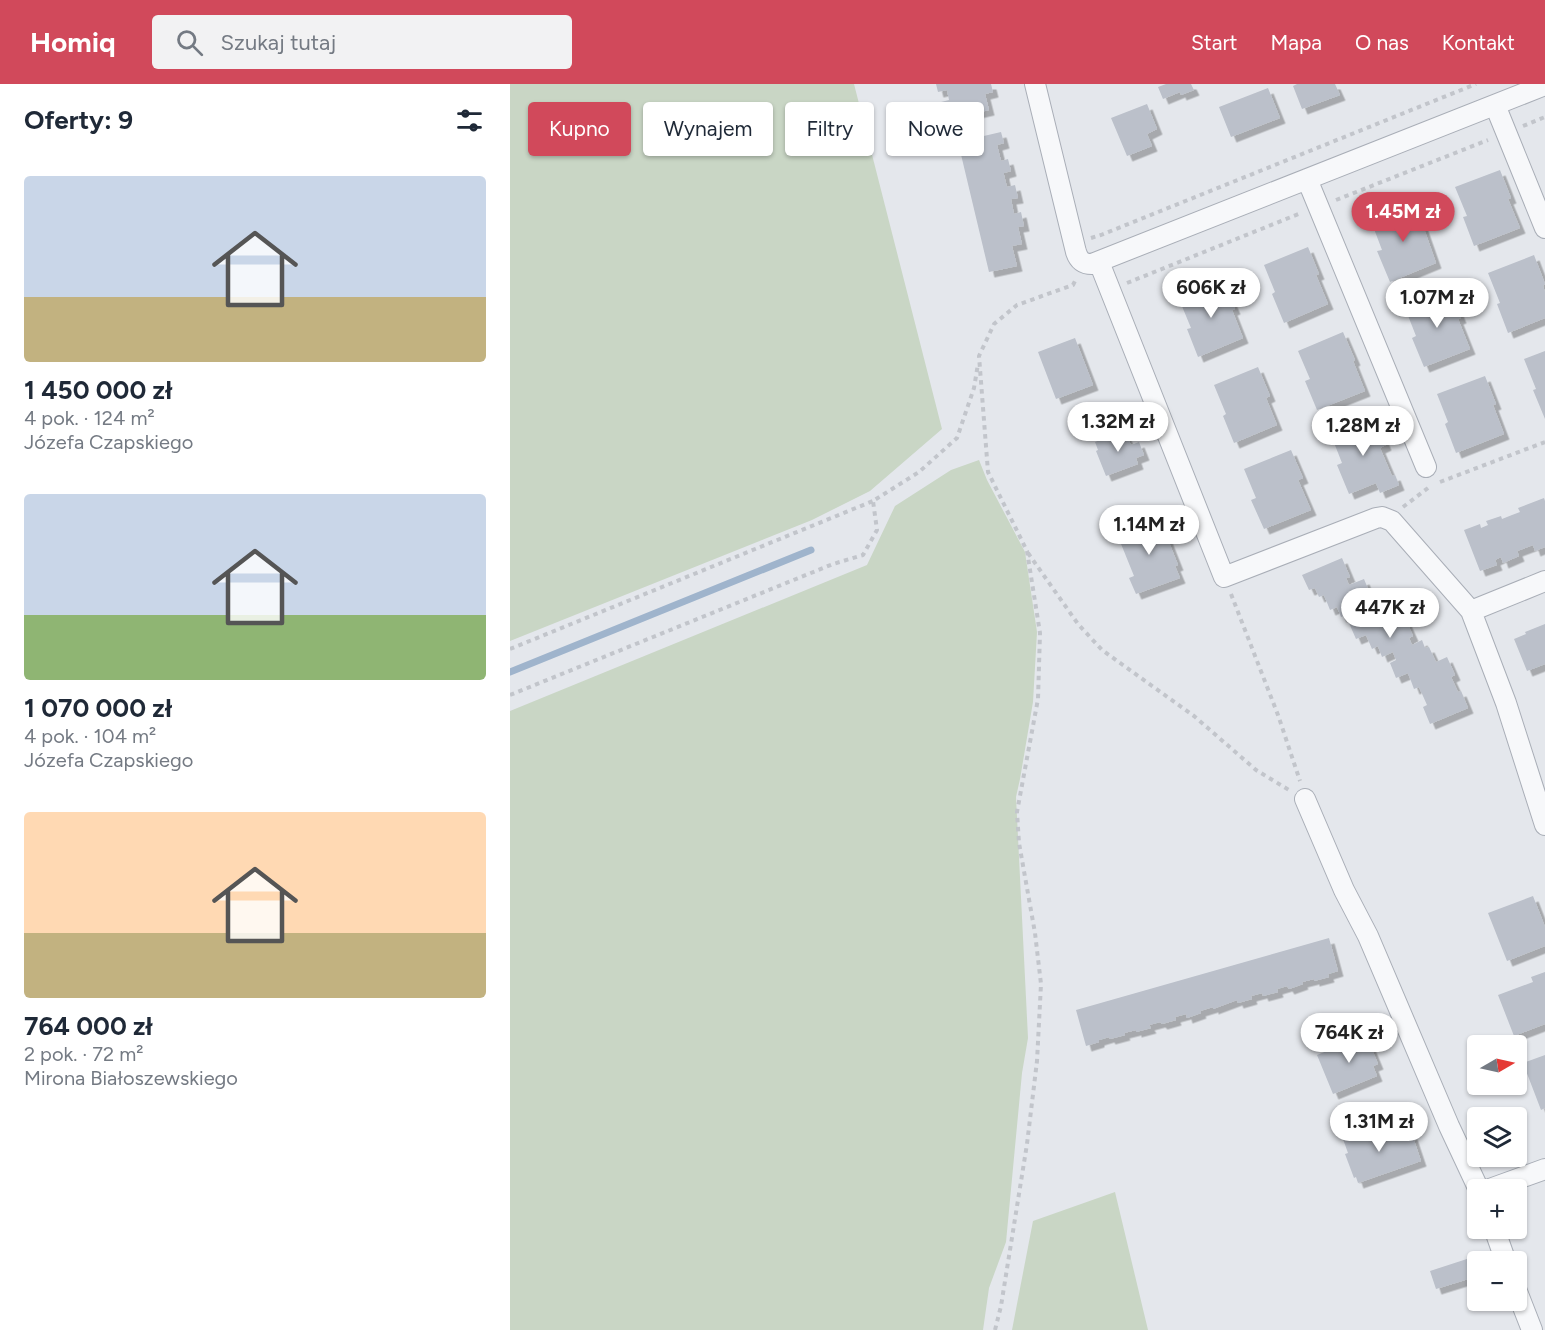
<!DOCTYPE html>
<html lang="pl">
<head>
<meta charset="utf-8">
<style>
  body { margin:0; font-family:Figtree,sans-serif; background:#f2f2f3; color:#1f2937; height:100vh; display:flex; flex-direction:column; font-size:22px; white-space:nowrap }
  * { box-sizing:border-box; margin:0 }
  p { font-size:20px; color:#747a83 }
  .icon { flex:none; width:33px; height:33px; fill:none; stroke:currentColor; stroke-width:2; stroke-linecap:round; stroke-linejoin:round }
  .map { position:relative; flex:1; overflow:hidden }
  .sheet { display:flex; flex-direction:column; background:#fff; width:510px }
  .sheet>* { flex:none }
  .guide { position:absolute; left:18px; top:18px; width:570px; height:54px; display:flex; gap:12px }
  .needle { width:39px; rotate:81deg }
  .fabs { position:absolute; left:957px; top:951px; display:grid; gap:12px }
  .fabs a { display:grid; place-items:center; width:60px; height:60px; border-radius:6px; background:#fff; box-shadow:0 2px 4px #0004; font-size:30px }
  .price { position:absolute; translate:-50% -51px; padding:0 14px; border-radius:21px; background:#fff; color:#222; font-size:20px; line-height:39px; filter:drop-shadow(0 2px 3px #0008) }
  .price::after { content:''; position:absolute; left:50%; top:36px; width:18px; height:14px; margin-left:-9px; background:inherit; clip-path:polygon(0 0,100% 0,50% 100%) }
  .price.current { background:#d1495b; color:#fff }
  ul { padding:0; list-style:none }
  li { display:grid; align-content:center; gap:12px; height:318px; padding:0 24px }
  li span { display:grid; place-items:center; height:186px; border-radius:6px; color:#555 }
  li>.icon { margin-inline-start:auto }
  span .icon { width:108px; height:108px; fill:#fffc; stroke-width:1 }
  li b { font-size:26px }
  h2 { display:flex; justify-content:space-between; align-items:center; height:72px; padding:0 24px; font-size:26px }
  .tag { padding:0 21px; border-radius:6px; background:#fff; box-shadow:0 2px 4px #0004; font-size:21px; line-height:54px }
  .tag.current { background:#d1495b; color:#fff }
  header { display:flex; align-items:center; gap:36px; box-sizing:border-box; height:84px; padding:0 30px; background:#d1495b; color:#fff }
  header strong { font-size:28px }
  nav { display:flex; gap:33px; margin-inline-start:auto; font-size:21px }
  .search { width:420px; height:54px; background:#f2f2f3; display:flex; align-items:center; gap:15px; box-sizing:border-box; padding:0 21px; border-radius:6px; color:#747a83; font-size:22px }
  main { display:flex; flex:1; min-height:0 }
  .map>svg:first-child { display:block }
  .green { fill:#c9d6c5 }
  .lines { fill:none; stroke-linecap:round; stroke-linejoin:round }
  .stream { stroke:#9fb4cc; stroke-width:7 }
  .building { fill:#bbc0ca; filter:url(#shadow) }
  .street-casing { stroke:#a9aeb7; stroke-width:22 }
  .path { stroke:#c2c5cb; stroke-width:4; stroke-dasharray:4.5 4.5; stroke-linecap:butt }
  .street { stroke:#f7f8fa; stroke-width:20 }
</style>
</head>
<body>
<header>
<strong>Homiq</strong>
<div class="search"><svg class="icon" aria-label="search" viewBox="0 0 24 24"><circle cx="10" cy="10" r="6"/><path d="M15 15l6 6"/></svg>Szukaj tutaj</div>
<nav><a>Start</a><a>Mapa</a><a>O nas</a><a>Kontakt</a></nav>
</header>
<main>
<section class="sheet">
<h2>Oferty: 9<svg class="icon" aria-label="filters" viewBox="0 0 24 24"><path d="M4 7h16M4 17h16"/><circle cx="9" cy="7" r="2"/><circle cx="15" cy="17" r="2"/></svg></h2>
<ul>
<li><span style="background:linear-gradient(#c9d6e8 65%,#c2b280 0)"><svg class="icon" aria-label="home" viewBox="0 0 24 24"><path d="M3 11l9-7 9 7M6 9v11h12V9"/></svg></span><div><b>1 450 000 zł</b><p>4 pok. · 124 m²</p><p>Józefa Czapskiego</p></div></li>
<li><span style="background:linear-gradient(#c9d6e8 65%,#8fb573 0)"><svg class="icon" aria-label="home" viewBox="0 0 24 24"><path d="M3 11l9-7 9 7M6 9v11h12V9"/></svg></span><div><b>1 070 000 zł</b><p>4 pok. · 104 m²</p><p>Józefa Czapskiego</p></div></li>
<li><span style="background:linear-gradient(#ffd9b3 65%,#c2b280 0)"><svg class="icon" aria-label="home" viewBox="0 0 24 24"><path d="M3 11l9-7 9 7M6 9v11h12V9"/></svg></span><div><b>764 000 zł</b><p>2 pok. · 72 m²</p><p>Mirona Białoszewskiego</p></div></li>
</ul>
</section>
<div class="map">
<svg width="1035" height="1246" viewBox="0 0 1035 1246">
  <defs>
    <filter id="shadow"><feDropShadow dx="5.5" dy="5.5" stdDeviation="0" flood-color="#0004"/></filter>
  </defs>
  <rect width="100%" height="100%" fill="#e4e7ec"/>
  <path class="green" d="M0,0h344l88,345 -72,62 -58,29 -302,121z
    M469,376l8,20 38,72 12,80 -4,70 -13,77 -4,18 12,241 -6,35 -16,169 -17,46 -6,42h-473v-619l357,-146 28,-59 56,-36z
    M605,1108l33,138h-136l21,-109z"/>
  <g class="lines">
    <path class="stream" d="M0,588l301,-122"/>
  </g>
  <path class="building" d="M426,0h55l2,8 -8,2 4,16 -43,10 -5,-18 8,-2 -2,-10 -9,2z
    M656,0h25l3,6 -13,5 -1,-3 -17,7 -5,-12z
    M787,0h38l5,11 -38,14 -9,-23z
    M758,4l12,30 -49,19 -12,-30z
    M637,20l10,25 -10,5 5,12 -25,10 -16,-38z
    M491,48l3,11 -7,2 4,16 7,-2 3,12 -7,2v2l3,12 8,-2 3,13 -7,1 3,15 7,-2 3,14 -6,1 4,17 -10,2 5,20 -28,6 -31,-130z
    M990,86l11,28 -3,1 12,29 -46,18 -11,-29 4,-1 -12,-29z
    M905,119l21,60 -46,19 -13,-31 5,-1 -11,-29z
    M798,163l11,27 -3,1 12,29 -44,19 -12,-29 3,-2 -11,-27z
    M1024,171l11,29 -2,2 2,6v26l-37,15 -11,-29 3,-1 -12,-30z
    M713,196l12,29 -3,1 11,28 -45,19 -11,-28 4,-1 -12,-29z
    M940,206l11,28 -3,1 12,30 -46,18 -12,-29 4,-2 -11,-28z
    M833,248l12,28 -2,1 12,30 -48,19 -12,-29 5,-2 -12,-28z
    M565,254l18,47 -37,14 -18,-47z
    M1035,267v68l-12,-29 3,-1 -12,-30z
    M748,283l12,29 -4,2 11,27 -43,18 -11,-27 3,-2 -12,-29z
    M975,292l11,28 -3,1 11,29 -48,19 -11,-29 3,-2 -11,-28z
    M864,332l12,29 -6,3 12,28 3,-1 4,10 -19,8 -4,-10 -27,11 -12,-29 5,-2 -11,-28z
    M614,347l7,14 8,-3 5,13 -8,3 2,6 -32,12 -10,-25 2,-1 -3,-8z
    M781,366l12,28 -5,2 13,30 -47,19 -13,-29 5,-2 -12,-29z
    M1034,414l1,3v46l-10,4 -2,-6 -16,6 2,5 -16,7 -2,-6 -6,3 2,5 -17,6 -16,-41 16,-6 1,4 7,-3 -2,-4 15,-5 1,3 10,-4 8,-3 -2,-4z
    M649,433l19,48 -3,1 5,12 -44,16 -7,-16 5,-2 -17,-42z
    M832,474l8,19 -4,1 3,7 15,-6 7,17 -5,2 3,7 11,-5 4,9 4,-2 6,16 11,-5 8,18 -4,2 3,7 10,-5 3,8 4,-1 7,15 11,-5 8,18 -4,2 7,15 3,-1 7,17 -38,16 -7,-17 4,-2 -8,-18 -5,2 -6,-16 -12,5 -6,-15 6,-3 -3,-8 -11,5 -4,-11 -6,3 -6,-14 -10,4 -7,-16 5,-2 -3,-8 -10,4 -4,-10 -7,3 -6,-15 -5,2 -4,-9 -6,2 -7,-15z
    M1035,540v40l-18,7 -13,-32 12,-5 -1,-2z
    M1023,812l12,31v19l-38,15 -19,-48z
    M819,854l9,33 -10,3 1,3 -15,4v-2l-12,3 1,2 -14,5 -2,-3 -10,3 1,3 -15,4 -1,-3 -11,3 1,3 -14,4 -1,-3 -24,9v-2l-13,4 1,2 -14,5 -1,-4 -11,3 1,3 -14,4 -2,-2 -11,3 2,3 -15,4v-2l-12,3 1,2 -15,4 -1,-2 -10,3v2l-13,4 -10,-36z
    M1035,888v52l-31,12 -16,-41 35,-13 -2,-5z
    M856,951l12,29 -5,2 4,10 -44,18 -16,-39z
    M1035,971v53l-4,2 -18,-47z
    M881,1039l6,16 15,-5 9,27 -63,22 -2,-6 -2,1 -9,-24 3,-1 -5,-14z
    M963,1173l5,19 -42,13 -6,-18z"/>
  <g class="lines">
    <defs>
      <path id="street" d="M525,0l41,168c3,9 7,12 16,12l453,-179
        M985,21l50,123
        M797,95l119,288
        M589,178l125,315 152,-59 6,-1 10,4 79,90 35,92 39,122
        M961,527l74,-30
        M795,715l39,91 24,46 81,190 30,64
        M977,1106l58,-21
        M984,1144l12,34
        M1006,1205l16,41"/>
    </defs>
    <use href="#street" class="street-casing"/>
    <path class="path" d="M1013,42l22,-9
      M826,116l152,-60
      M581,154l10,-3 375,-151
      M617,199l174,-70
      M930,398l105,-40
      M893,423l25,-19
      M518,469l50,71 24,26 92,66 62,54 33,20
      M721,510l47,121 22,66
      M0,565l363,-148
      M0,611l323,-131 30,-9 14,-25 -4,-29 46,-29 38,-34 17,-50 4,-24
      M485,1246l6,-24 26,-162 10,-83 4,-77 -6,-51 -16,-90 -2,-31 21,-113 2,-66 -13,-82 -39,-79 -9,-116 15,-32 23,-19 56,-20 2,-4"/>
    <use href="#street" class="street"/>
  </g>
</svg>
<div class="fabs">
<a><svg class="needle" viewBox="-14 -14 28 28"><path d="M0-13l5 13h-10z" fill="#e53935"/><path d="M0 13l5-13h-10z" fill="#747a83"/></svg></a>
<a><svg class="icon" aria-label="layers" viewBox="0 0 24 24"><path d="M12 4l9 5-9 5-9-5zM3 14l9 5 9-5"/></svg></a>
<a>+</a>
<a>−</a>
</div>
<b class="price current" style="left:893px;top:159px">1.45M zł</b>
<b class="price" style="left:701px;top:235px">606K zł</b>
<b class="price" style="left:927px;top:245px">1.07M zł</b>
<b class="price" style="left:608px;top:369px">1.32M zł</b>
<b class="price" style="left:853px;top:373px">1.28M zł</b>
<b class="price" style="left:639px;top:472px">1.14M zł</b>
<b class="price" style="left:880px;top:555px">447K zł</b>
<b class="price" style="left:839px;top:980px">764K zł</b>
<b class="price" style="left:869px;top:1069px">1.31M zł</b>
<div class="guide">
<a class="tag current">Kupno</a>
<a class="tag">Wynajem</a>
<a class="tag">Filtry</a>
<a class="tag">Nowe</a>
</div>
</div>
</main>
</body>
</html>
